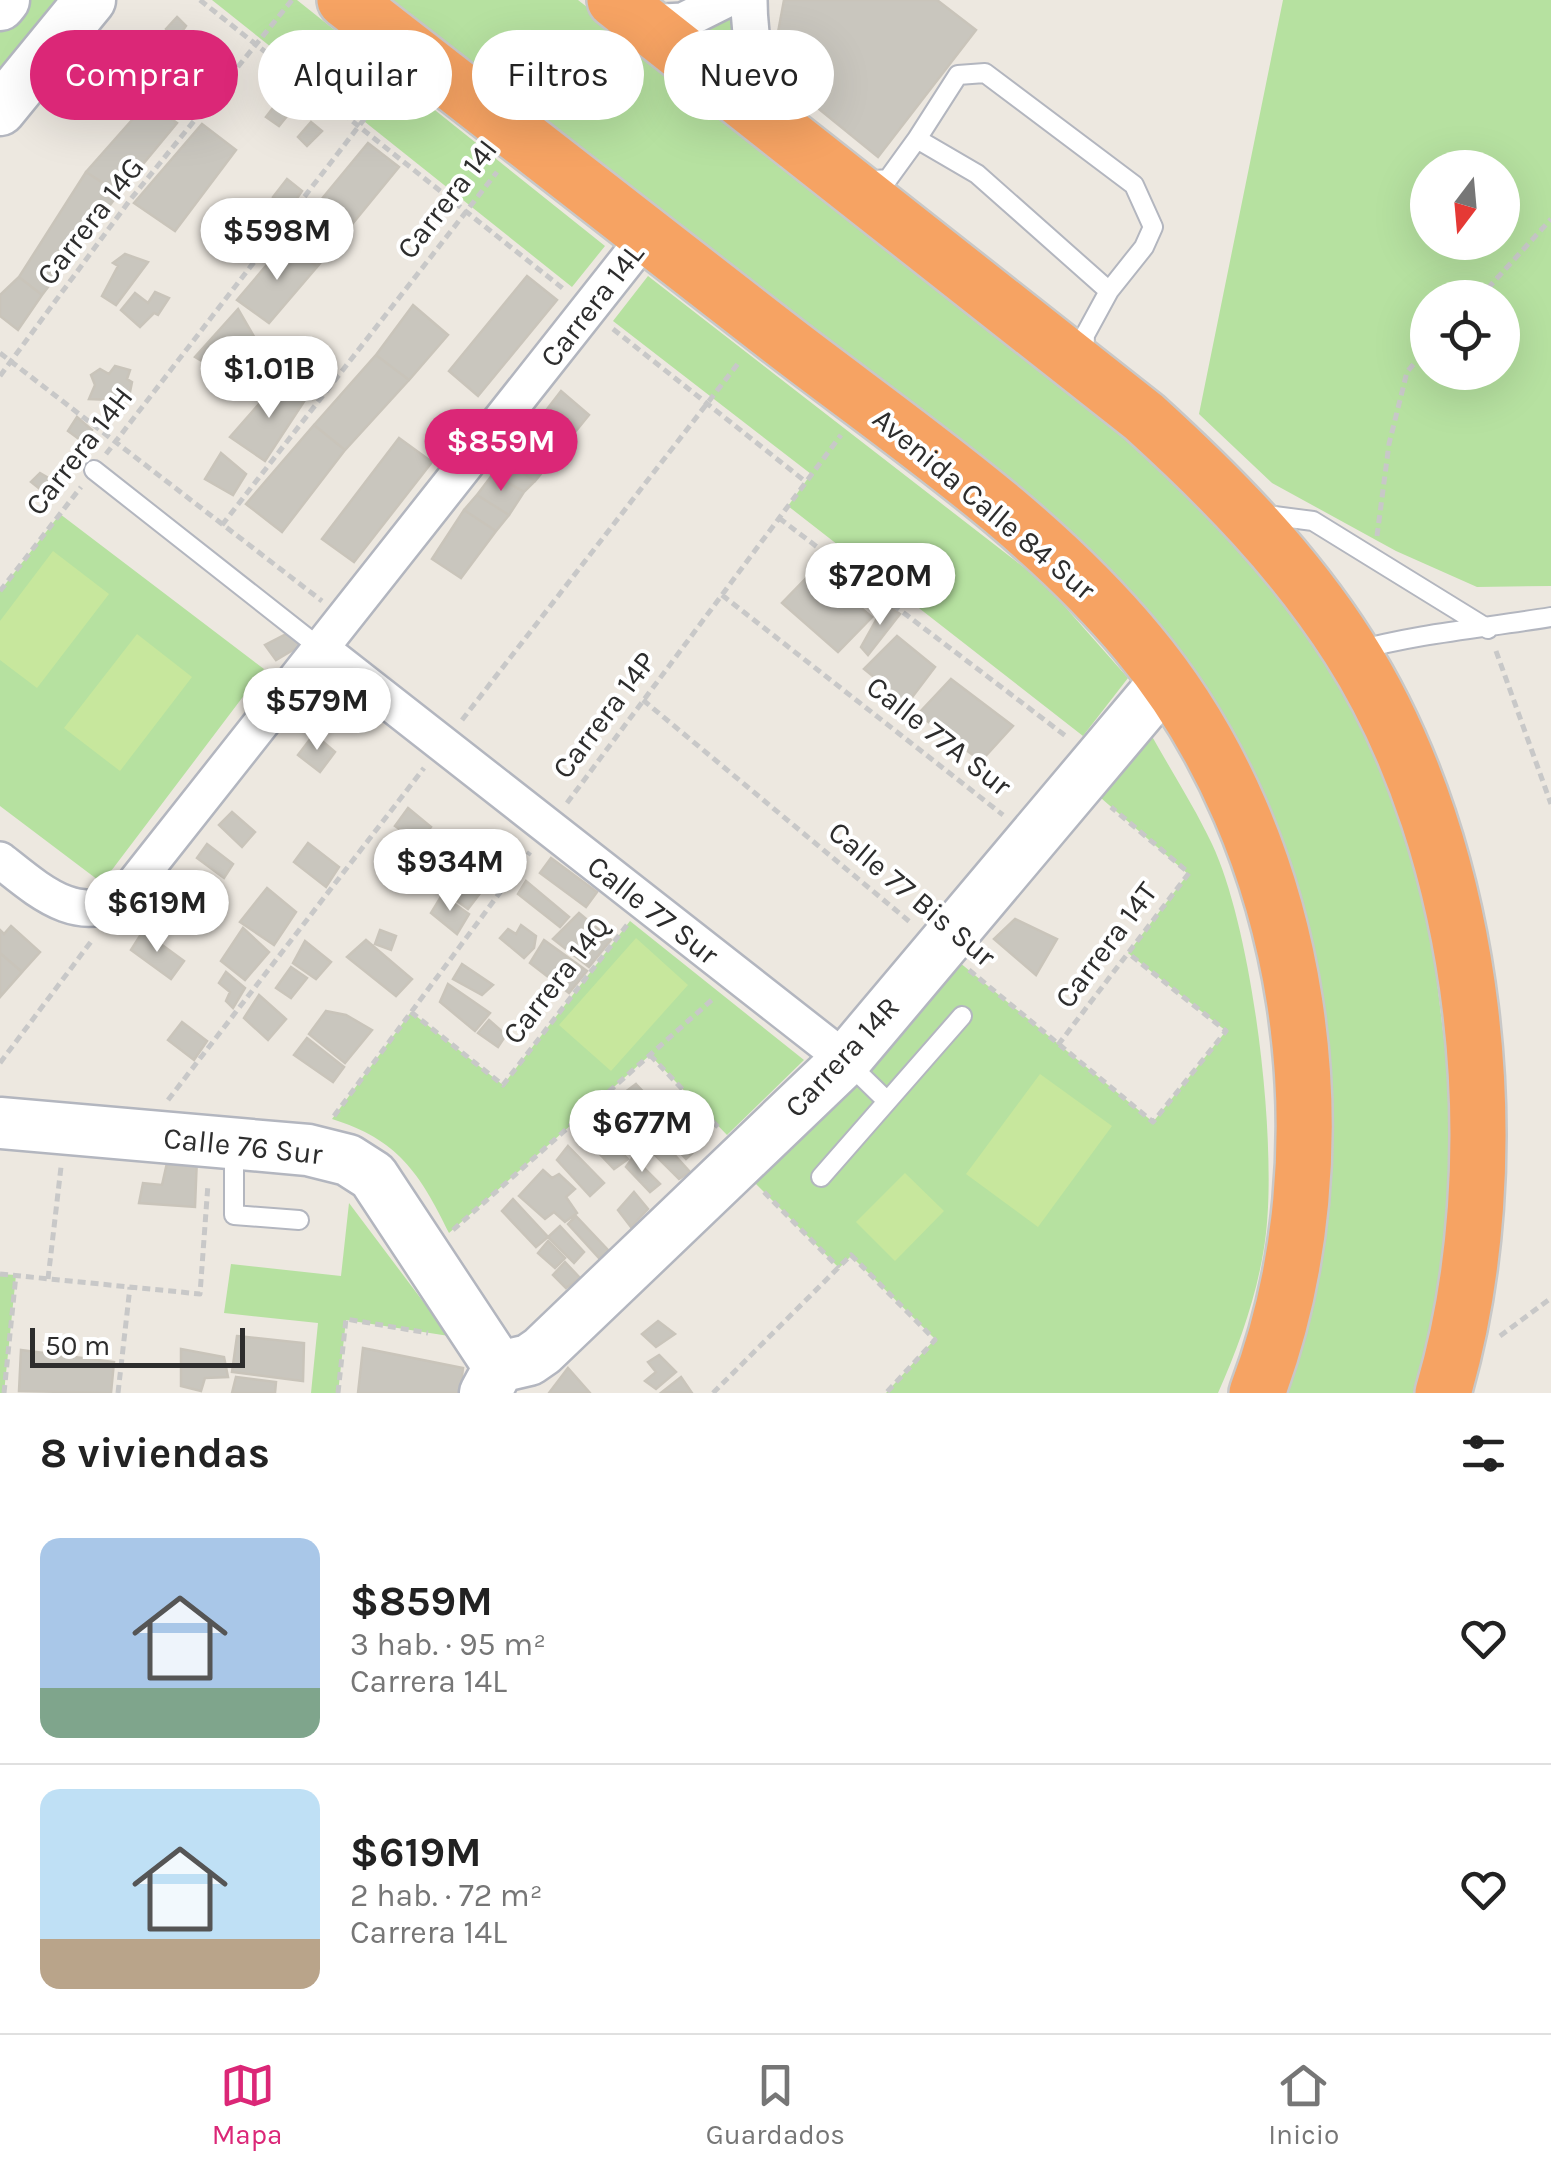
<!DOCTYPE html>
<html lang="es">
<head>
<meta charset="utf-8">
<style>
  body { margin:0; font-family:Karla,sans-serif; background:#f6f6f6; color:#222; height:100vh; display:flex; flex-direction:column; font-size:38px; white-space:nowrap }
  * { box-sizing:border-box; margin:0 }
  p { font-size:32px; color:#767676 }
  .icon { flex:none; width:55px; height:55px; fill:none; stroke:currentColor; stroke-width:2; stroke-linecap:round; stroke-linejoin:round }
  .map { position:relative; height:1393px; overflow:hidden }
  .drawer { display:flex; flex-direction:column; background:#fff; flex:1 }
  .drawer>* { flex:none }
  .top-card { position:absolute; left:30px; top:30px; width:1000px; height:90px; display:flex; gap:20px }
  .needle { width:65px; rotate:196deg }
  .controls { position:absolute; left:1410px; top:150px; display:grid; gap:20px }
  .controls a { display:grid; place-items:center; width:110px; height:110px; border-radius:50%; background:#fff; box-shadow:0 10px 40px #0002; font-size:50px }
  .scale { position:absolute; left:30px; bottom:25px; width:215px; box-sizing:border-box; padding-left:10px; border:5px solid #2d2d2d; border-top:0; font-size:28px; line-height:35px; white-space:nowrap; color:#2d2d2d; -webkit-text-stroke:8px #fff; paint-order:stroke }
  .price { position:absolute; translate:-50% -85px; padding:0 22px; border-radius:35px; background:#fff; color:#222; font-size:32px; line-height:65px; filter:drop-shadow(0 2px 5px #0008) }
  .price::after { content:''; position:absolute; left:50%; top:60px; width:30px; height:22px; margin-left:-15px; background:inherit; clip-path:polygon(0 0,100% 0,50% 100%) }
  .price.current { background:#db2777; color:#fff }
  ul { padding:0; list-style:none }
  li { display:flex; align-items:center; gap:30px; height:250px; padding:0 40px }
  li+li { border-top:2px solid #e0e0e0 }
  li span { display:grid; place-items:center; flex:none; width:280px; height:200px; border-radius:20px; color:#555 }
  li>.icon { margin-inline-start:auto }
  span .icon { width:120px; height:120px; fill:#fffc; stroke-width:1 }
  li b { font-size:42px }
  h2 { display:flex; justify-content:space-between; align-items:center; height:120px; padding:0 40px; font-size:42px }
  .tag { padding:0 35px; border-radius:45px; background:#fff; box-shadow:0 10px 40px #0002; font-size:35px; line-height:90px }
  .tag.current { background:#db2777; color:#fff }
  .dock { display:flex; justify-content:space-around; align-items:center; height:140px; border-top:2px solid #e0e0e0; background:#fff; font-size:28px; color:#767676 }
  .dock a { display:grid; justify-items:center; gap:5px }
  .dock .current { color:#db2777 }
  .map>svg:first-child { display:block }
  .green { fill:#b6e1a0; fill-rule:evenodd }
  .pitch { fill:#c7e79d }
  .building { fill:#c9c6be; stroke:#c9c4ba; stroke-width:2.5 }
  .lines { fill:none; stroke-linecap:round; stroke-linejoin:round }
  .lane-casing { stroke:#b3b6bf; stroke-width:22 }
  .street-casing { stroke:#b3b6bf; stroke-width:40 }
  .secondary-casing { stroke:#b3b6bf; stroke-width:55 }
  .highway-casing { stroke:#c8c8c8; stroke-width:60 }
  .path { stroke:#c8c8c8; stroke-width:5; stroke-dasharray:8 5; stroke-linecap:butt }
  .lane { stroke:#fff; stroke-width:18 }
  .street { stroke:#fff; stroke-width:35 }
  .secondary { stroke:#fff; stroke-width:50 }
  .highway { stroke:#f6a363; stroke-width:55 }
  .labels { text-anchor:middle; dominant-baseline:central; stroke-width:8; stroke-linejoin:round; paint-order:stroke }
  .street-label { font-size:30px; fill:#2d2d2d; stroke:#fff }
</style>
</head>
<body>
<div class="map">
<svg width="1551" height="1393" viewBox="0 0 1551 1393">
  <rect width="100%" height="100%" fill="#ede8e0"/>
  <path class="green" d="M16,0h58l-74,91v-71z
    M212,0h85l308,246 -33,41z
    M378,0h200l567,443 121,125 79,125 53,118 33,120 21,176 -2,120 -32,166h-140l45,-255 -132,-456z
    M1283,0h268v586l-74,1 -81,-36 -124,-68 -73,-69zM1428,168h74v74h-74zM1428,298h74v74h-74z
    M735,17l7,50 -48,-35z
    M648,276l396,307 84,95 -45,58 -295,-230 23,-32 -198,-153z
    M60,514l204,155 -162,214 -102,-77v-215z
    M1149,731c21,38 45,75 63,113 41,87 65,294 54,389 -6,54 -26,111 -48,160h-332l49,-54 -84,-83 -12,12 -85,-86 205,-220 194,160 73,-91 -98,-78 60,-79 -87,-76z
    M630,921l174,139 -77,75 -77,-80 -201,178c-29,-60 -52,-94 -117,-114l79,-107 92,73z
    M349,1203l100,133 -103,-16 -8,73h-27l7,-70 -94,-10 7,-49 110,12z
    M0,1274l16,1 -12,118h-4z"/>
  <path class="pitch" d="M53,551l56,43 -72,94 -37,-28v-39z
    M137,634l55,43 -72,94 -56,-43z
    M636,938l52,47 -77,86 -52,-46z
    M1040,1074l72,52 -74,101 -72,-53z
    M905,1173l39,38 -49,50 -39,-39z"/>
  <path class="building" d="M784,0h153l39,30 -98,127 -107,-87z
    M177,17l9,9 -10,14 -10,-11z
    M197,57l29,20 -29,33 -25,-20z
    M148,102l29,21 -58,70 -33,-21z
    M276,104l11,12 -8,10 -13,-9z
    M311,122l11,9 -15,15 -9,-9z
    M202,124l34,26 -61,81 -41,-28z
    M368,143l31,24 -82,100 -30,-26z
    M86,172l33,21 -77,102 -23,-18z
    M287,179l15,12 -13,19 -16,-13z
    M287,241l30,26 -48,56 -32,-23z
    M125,254l23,8 -32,43 -14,-9 16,-30 -5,-3z
    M527,276l30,24 -79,96 -29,-25z
    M19,277l23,18 -24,35 -18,-14v-21z
    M155,292l14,6 -11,17 -4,-2 -14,14 -19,-17 14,-17 13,10z
    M413,305l35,30 -39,45 -33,-25z
    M238,309l18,31 -29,36 -32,-19z
    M376,355l33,25 -64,70 -31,-25z
    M115,366l15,4 -3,9 5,3 -2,10 -10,-1 -8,9 -23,-1 6,-14 -4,-10 9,-6 9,5z
    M279,381l26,19 -40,61 -35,-24z
    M561,391l28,24 -40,49 -28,-21z
    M77,417l15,13 -9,12 -15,-11z
    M314,425l31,25 -63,82 -36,-28z
    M399,438l33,24 -78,100 -32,-23z
    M521,443l28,21 -14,17 -30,-20z
    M221,453l25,21 -13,21 -28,-16z
    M505,461l30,20 -11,11 -31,-18z
    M40,473l24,14 -9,14 -24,-19z
    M493,474l31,18 -15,23 -32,-20z
    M477,495l32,20 -13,16 -32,-21z
    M464,510l32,21 -35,47 -29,-19z
    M815,569l57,48 -34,35 -56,-49z
    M885,604l15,10 -32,41 -7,-8z
    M292,631l11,13 -27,16 -11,-15z
    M897,636l38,31 -28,37 -43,-35z
    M951,679l62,47 -32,35 -63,-47z
    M314,734l21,18 -15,20 -22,-17z
    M408,808l23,19 -12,16 -24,-17z
    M232,812l23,20 -13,15 -23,-22z
    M308,843l31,24 -13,20 -32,-25z
    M207,844l26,20 -9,14 -27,-20z
    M551,858l46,34 -11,15 -46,-34z
    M469,859l22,20 -23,30 -23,-17z
    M526,881l43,36 -9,10 -42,-33z
    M267,888l29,24 -22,33 -34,-23z
    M442,895l27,19 -12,20 -26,-21z
    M579,913l32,27 -22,27 -36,-28z
    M1015,919l42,20 -21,36 -42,-36z
    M521,925l15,11 -2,12 -10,10 -24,-20 8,-9 8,5z
    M11,926l29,26 -18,20 -22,-19v-23l4,4z
    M243,928l26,24 -24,28 -24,-19z
    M380,930l16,6 -5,14 -16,-6z
    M143,931l41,30 -13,18 -40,-29z
    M366,940l46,39 -16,17 -49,-39z
    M544,940l43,31 -18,22 -39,-30z
    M305,941l26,21 -15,17 -23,-16z
    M0,953l22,19 -22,25z
    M462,964l31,21 -11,10 -29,-16z
    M291,967l16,11 -16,20 -15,-10z
    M226,972l19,16 -12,20 -7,-7 4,-9 -11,-9z
    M448,984l42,29 -15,18 -35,-29z
    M259,995l27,24 -18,21 -24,-22z
    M326,1011l20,4 26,15 -27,33 -36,-29z
    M489,1020l17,15 -8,12 -20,-14z
    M182,1022l25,19 -13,19 -26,-20z
    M307,1038l37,29 -11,15 -39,-27z
    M636,1084l34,36 -19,16 -35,-37z
    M597,1116l28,29 -5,6 8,8 -14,10 -34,-36z
    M675,1120l24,27 -13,12 -24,-26z
    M663,1142l27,30 -11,7 -27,-27z
    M568,1146l36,37 -14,13 -33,-36z
    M169,1154l28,3 -2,50 -56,-4 4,-20 19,2z
    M633,1157l27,27 -10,8 -24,-25z
    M543,1170l9,8 7,-4 16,15 -9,8 11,16 -12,9 -11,-10 -9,7 -26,-23z
    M634,1192l14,17 -17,18 -13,-17z
    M513,1199l35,38 -12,10 -34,-36z
    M576,1216l33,35 -10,7 -31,-34z
    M560,1226l24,26 -10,11 -26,-26z
    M548,1241l17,17 -10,10 -17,-15z
    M565,1262l15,16 -14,10 -13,-13z
    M658,1321l17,13 -19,13 -14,-13z
    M237,1336l67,7 -1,38 -71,-9z
    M363,1348l100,20 -3,25h-102z
    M181,1349l43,8 4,20 -23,1 -4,13 -20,-5z
    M21,1350l93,12 -3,31 -92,-2z
    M659,1355l17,17 -20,17 -11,-8 11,-9 -8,-10z
    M568,1368l22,25h-41z
    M236,1377l40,5 -1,11h-43z
    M681,1377l11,16 -30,-1z"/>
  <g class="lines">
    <defs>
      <path id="lane" d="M917,139l41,-64 27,-2 149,112 19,42 -9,20 -35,44
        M863,181l25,-2 29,-40 60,35 132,117 -24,44 -1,23
        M94,470l226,178
        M1260,514l53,7 175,108
        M1355,651c65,-18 130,-23 196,-34
        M849,1064l38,37
        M234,1144v71l65,5
        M821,1177l141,-161"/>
      <path id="street" d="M749,0c0,44 11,83 25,124
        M644,23l39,-2 42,-21
        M320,648l526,412
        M0,860c37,29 81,71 127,33l520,-658"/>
      <path id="secondary" d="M0,5l4,-5
        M0,110l90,-110
        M0,1123l308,27 40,10 25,16 126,191
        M485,1393l14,-26 30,-7 13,-9 304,-291 320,-380"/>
      <path id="highway" d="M345,0c144,112 288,224 432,336 123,95 261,186 361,307 167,200 211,507 119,750
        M615,0l529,417c77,70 149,143 205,231 131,205 162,514 94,745"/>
    </defs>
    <use href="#lane" class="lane-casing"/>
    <use href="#street" class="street-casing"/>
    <use href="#secondary" class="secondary-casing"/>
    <use href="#highway" class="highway-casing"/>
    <path class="path" d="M200,0l366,291
      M1479,298l72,-79
      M613,329l193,153
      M0,353l322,248
      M0,376l130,-176 162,-200
      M106,454l283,-367
      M779,518l288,219
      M222,525l275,-353
      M1377,536l12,-92 18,-72 21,-25
      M0,591l81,-104
      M722,595l281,220
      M1496,651l55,153
      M643,700l267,222
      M462,720l278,-359
      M567,803l274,-368
      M969,970l184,152 73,-91 -98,-78
      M411,1012l92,73 124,-160
      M1058,1045l131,-172 -78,-66
      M650,1055l70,74
      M0,1063l93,-124
      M168,1100l256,-332
      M334,1116l196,-264
      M764,1192l75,76
      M453,1230l261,-232
      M0,1274l200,20 8,-110
      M48,1279l13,-112
      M1500,1336l51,-38
      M4,1393l12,-118
      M118,1393l12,-106
      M338,1393l8,-74 82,14
      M713,1393l138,-138 84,85 -49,53"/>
    <use href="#lane" class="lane"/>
    <use href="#street" class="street"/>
    <use href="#secondary" class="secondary"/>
    <use href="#highway" class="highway"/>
  </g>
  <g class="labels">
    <g class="street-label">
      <text transform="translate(447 199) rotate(-52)">Carrera 14I</text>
      <text transform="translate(90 221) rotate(-52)">Carrera 14G</text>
      <text transform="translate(592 305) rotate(-52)">Carrera 14L</text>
      <text transform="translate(79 451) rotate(-52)">Carrera 14H</text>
      <text transform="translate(984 504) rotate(40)">Avenida Calle 84 Sur</text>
      <text transform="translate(604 715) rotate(-53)">Carrera 14P</text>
      <text transform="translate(939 736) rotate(38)">Calle 77A Sur</text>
      <text transform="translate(912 894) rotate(40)">Calle 77 Bis Sur</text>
      <text transform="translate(653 910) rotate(38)">Calle 77 Sur</text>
      <text transform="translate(1106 945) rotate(-53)">Carrera 14T</text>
      <text transform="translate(556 980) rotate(-52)">Carrera 14Q</text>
      <text transform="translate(842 1057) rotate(-47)">Carrera 14R</text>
      <text transform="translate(243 1146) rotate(6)">Calle 76 Sur</text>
    </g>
  </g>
</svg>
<div class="controls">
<a><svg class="needle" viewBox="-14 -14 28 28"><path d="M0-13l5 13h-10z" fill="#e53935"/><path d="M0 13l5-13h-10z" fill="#767676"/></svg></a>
<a><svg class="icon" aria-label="locate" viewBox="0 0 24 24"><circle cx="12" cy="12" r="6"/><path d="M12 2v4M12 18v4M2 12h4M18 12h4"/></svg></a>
</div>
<div class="scale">50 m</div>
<b class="price" style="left:277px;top:283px">$598M</b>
<b class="price" style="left:269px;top:421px">$1.01B</b>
<b class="price current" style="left:501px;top:494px">$859M</b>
<b class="price" style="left:880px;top:628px">$720M</b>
<b class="price" style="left:317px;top:753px">$579M</b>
<b class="price" style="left:450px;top:914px">$934M</b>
<b class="price" style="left:157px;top:955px">$619M</b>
<b class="price" style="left:642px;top:1175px">$677M</b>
<div class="top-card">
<a class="tag current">Comprar</a>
<a class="tag">Alquilar</a>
<a class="tag">Filtros</a>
<a class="tag">Nuevo</a>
</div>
</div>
<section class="drawer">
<h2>8 viviendas<svg class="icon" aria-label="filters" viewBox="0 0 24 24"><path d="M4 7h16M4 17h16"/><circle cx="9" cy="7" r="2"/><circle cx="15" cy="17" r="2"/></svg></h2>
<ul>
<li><span style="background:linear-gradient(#a9c7e8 75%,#7fa58c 0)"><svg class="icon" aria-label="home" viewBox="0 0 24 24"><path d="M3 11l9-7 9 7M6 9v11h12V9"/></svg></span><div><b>$859M</b><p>3 hab. · 95 m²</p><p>Carrera 14L</p></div><svg class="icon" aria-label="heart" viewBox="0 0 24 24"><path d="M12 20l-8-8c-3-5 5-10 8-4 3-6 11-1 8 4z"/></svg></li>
<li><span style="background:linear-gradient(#bfe0f5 75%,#b9a48a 0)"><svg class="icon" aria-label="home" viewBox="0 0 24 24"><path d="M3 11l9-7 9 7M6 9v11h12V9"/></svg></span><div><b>$619M</b><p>2 hab. · 72 m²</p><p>Carrera 14L</p></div><svg class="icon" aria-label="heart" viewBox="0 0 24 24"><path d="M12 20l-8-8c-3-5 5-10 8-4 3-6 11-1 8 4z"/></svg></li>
</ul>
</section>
<nav class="dock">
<a class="current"><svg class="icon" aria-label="map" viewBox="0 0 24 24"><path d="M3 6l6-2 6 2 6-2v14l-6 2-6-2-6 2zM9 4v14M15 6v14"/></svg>Mapa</a>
<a><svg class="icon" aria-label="saved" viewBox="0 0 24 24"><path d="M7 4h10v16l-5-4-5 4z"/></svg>Guardados</a>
<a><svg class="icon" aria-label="home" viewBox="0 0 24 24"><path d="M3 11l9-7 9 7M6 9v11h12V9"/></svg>Inicio</a>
</nav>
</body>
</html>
